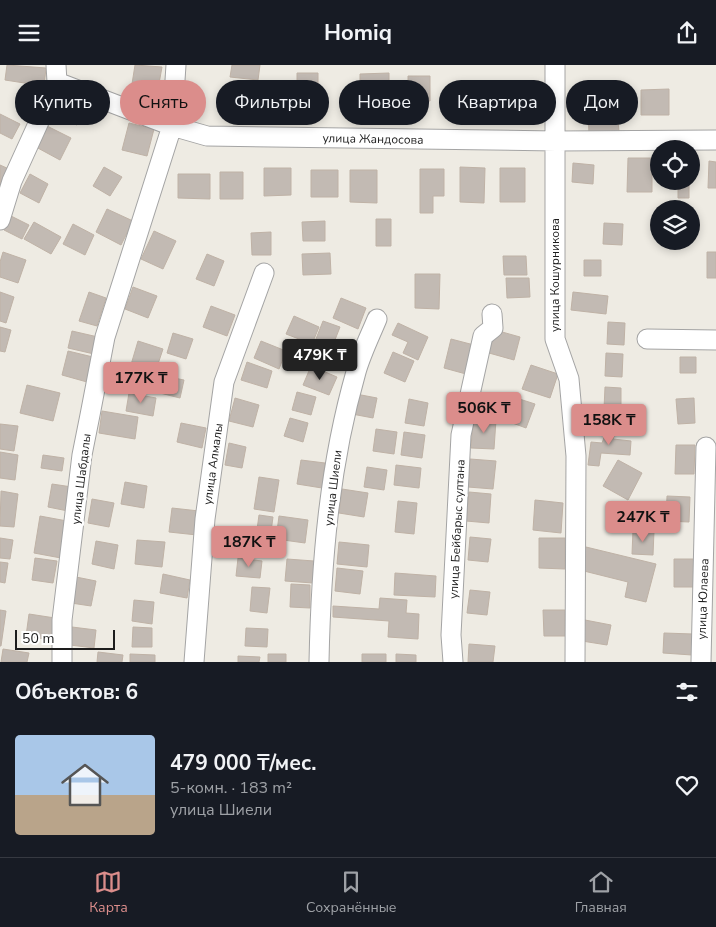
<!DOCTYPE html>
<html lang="ru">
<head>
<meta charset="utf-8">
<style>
  body { margin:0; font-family:"Nunito Sans",sans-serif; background:#20242c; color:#f1f3f6; height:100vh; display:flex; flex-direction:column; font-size:19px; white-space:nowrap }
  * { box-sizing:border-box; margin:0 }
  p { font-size:16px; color:#9ea1a6 }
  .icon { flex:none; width:28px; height:28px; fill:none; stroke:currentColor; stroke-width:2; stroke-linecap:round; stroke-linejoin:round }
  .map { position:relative; height:597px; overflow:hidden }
  .details { display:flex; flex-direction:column; background:#171b24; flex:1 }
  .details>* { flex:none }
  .hud { position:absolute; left:15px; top:15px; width:686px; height:45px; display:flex; gap:10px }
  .controls { position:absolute; left:650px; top:75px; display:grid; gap:10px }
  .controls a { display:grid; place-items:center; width:50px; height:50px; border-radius:50%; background:#171b24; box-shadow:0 2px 8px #0003; font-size:25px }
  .scale { position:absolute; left:15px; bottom:12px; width:100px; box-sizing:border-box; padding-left:5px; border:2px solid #1d1d1d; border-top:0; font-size:14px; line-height:18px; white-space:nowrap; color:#1d1d1d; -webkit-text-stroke:4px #fff; paint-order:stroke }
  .price { position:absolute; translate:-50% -42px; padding:0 11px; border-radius:5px; background:#db8d8b; color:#111; font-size:16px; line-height:32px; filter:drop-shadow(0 1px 2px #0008) }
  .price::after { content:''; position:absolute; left:50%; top:30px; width:15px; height:11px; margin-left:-8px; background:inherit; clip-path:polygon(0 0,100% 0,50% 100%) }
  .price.selected { background:#222; color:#fff }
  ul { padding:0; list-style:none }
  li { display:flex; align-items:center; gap:15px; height:125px; padding:0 15px }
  li span { display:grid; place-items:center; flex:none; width:140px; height:100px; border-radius:5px; color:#555 }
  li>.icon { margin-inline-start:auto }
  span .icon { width:60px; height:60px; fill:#fffc; stroke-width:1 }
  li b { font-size:21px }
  h2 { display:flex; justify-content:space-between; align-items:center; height:60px; padding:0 15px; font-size:21px }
  .tag { padding:0 18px; border-radius:22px; background:#171b24; box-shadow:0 2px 8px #0003; font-size:18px; line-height:45px }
  .tag.selected { background:#db8d8b; color:#111 }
  header { display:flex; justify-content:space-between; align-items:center; height:65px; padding:0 15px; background:#171b24; font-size:22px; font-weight:700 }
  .tabs { display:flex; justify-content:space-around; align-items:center; height:70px; border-top:1px solid #363941; background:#171b24; font-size:14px; color:#9ea1a6 }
  .tabs a { display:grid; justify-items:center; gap:2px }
  .tabs .selected { color:#db8d8b }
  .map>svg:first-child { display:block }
  .building { fill:#c2bab3; stroke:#bfb2a6 }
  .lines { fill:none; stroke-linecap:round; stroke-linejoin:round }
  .minor-casing { stroke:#a4a4a4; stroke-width:21 }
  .minor { stroke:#fff; stroke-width:19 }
  .labels { text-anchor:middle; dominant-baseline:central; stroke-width:5; stroke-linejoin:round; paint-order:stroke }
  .street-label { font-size:12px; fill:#1d1d1d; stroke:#fff }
</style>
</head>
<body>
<header><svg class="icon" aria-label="menu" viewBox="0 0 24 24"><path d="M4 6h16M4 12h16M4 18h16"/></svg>Homiq<svg class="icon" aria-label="share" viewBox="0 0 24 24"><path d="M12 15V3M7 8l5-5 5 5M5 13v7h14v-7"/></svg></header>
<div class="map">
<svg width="716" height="597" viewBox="0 0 716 597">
  <rect width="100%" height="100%" fill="#eeebe3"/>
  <path class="building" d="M7,0l39,3 -2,18 -39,-6z
    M135,0l27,2 -4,22 -26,-5z
    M232,0h28l-2,15 -28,-3z
    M297,8h21v26h-21z
    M389,8v16l-29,1v-16z
    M408,11h22v25h-22z
    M473,19h28v33h-28z
    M225,20l28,3 -4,32 -27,-4z
    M669,24v26h-28v-25z
    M60,32l25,10 -8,18 -25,-11z
    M611,38l1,17h6l1,12 -30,2 -1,-25h16v-5z
    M0,49l20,10 -8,15 -12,-6z
    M129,58l25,6 -7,27 -25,-6z
    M47,61l24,12 -11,22 -24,-13z
    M628,93h24v34h-25z
    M709,96l7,1v26h-8z
    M573,98l21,2 -1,19 -21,-2z
    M0,100l9,4 -9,20z
    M104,102l18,10 -12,19 -17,-10z
    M460,102l25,1 -1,35 -24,-1z
    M264,103h27v27l-27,1z
    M500,103h25v34h-25z
    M420,104h24v27h-11v17h-13z
    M311,105h27v27h-27z
    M350,105h27v33l-27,-1z
    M220,107h23v27h-23z
    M30,109l18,10 -9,19 -19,-10z
    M178,109h32v25l-32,-1z
    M678,116h11v17h-11z
    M107,144l26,12 -12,24 -25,-13z
    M11,151l18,9 -7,14 -18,-9z
    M376,154h15v27h-15z
    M325,156v20h-22l-1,-19z
    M34,157l27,15 -10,17 -27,-15z
    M604,158l19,1 -1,21 -19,-1z
    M73,159l21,11 -9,20 -22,-11z
    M154,166l22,10 -13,28 -22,-10z
    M271,167v23h-19l-1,-22z
    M3,187l23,8 -8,23 -18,-6v-15z
    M707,187h9v26h-9z
    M330,188l1,21 -28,1 -1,-21z
    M207,189l17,7 -10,25 -18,-7z
    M503,191h23l1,19h-23z
    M584,195h17v16h-17z
    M415,209h25l-1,35 -24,-1z
    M506,213h23l1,19 -23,1z
    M133,222l24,9 -9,22 -23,-9z
    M0,227l14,5 -8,26 -6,-2z
    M89,227l17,6 -9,28 -18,-5z
    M573,227l35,4 -2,18 -35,-4z
    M341,233l25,10 -8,21 -25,-11z
    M211,241l24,9 -8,21 -24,-9z
    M294,251l25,11 -7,17 -26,-10z
    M323,256l17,6 -9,23 -17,-6z
    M608,257l17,1 -1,22 -17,-1z
    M398,258l30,14 -10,23 -15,-7 5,-11 -16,-7z
    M0,262l11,3 -6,22 -5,-1z
    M495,265l25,7 -6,23 -25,-7z
    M72,266l26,6 -4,17 -26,-6z
    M173,268l20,6 -7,20 -19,-6z
    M451,274l23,6 -8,29 -22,-6z
    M138,276l25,8 -9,27 -24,-8z
    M261,276l25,10 -7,18 -25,-11z
    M68,286l25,6 -6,25 -25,-7z
    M393,287l21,9 -9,21 -21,-9z
    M606,288l17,1 -1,23 -17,-1z
    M680,292h16v16h-16z
    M247,297l25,9 -5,17 -26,-8z
    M531,300l27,9 -8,24 -28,-9z
    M311,301l26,11 -8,18 -26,-10z
    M164,311l20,4 -4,18 -20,-5z
    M27,320l33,8 -7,28 -33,-8z
    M605,322l16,1v21h-17z
    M297,327l19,5 -5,18 -19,-5z
    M129,328l27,5 -3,18 -27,-5z
    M356,329l21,4 -4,20 -21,-4z
    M507,330l28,9 -9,24 -27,-10z
    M235,333l24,7 -6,22 -24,-6z
    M694,333l1,25 -17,1 -2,-25z
    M409,334l19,4 -4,23 -19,-3z
    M102,346l36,6 -3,22 -36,-6z
    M290,353l18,5 -5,19 -19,-6z
    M473,354l23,1 -2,29 -23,-1z
    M610,357l8,4 -5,13 18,2 -1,14 -29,-2 -2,13 -11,-1 3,-23 11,1z
    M181,358l25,5 -4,20 -25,-6z
    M0,359l18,2 -4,25 -14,-2z
    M376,364l21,3 -3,22 -21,-3z
    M404,367l21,3 -3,23 -21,-3z
    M229,378l17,4 -4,21 -17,-3z
    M676,380h19l-1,29h-19z
    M0,387l18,3 -3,25 -15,-2z
    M43,390l21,3 -2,13 -21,-3z
    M470,394l26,2 -3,28 -25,-2z
    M301,395l24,3 -3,25 -25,-4z
    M618,395l24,13 -14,27 -25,-14z
    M396,400l25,3 -2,20 -25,-3z
    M367,402l20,3 -3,20 -20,-3z
    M259,412l20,3 -5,32 -20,-3z
    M125,417l22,4 -3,22 -23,-4z
    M52,419l20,3 -4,24 -20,-4z
    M342,424l26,4 -4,24 -25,-4z
    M1,426l17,3 -4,33 -14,-1z
    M469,427l22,2 -2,29 -23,-2z
    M667,431l23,1 -1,25 -23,-1z
    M92,434l22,4 -5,24 -21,-4z
    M535,435l28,3 -2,30 -28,-3z
    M398,436l19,2 -3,31 -19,-2z
    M172,443l27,3 -2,24 -28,-3z
    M259,450l14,2 -3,22 -14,-2z
    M40,451l27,5 -6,37 -27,-5z
    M279,451l29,4 -3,23 -29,-4z
    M633,465l21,1 -1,24 -21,-1z
    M470,472l21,2 -3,23 -20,-2z
    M0,473l13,2 -3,19 -10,-1z
    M539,473h26v31l-26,-1z
    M137,475l28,2 -3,25 -27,-3z
    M96,476l22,4 -4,24 -22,-5z
    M339,477l30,3 -2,22 -30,-3z
    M586,482l70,17 -10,38 -21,-5 3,-15 -48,-12z
    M35,493l22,3 -4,22 -21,-3z
    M238,493l24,3 -2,17 -24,-2z
    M287,494l27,2 -1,22 -28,-2z
    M674,494h22v28h-22z
    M0,497l8,1 -3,20 -5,-1z
    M337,503l26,3 -3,23 -25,-3z
    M395,508l41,3 -1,21 -41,-2z
    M163,509l27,6 -3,18 -27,-5z
    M76,512l20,4 -5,25 -20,-3z
    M291,519l19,1v23l-20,-1z
    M252,522l18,1 -3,25 -17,-2z
    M470,525l20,2 -3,23 -20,-2z
    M380,533l27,2 -1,13 13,1 -1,25 -30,-2 1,-16 -56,-4v-11l46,3z
    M134,535l20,2 -2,22 -20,-3z
    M0,545l6,1 -5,35h-1z
    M543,545h22v26h-21z
    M29,549l26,4 -4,22 -25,-4z
    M585,555l26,5 -4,20 -25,-4z
    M72,562l24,3 -2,18 -24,-3z
    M133,562l19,1v19h-20z
    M246,563l22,1 -1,18 -22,-1z
    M664,568l29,1 -1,21 -29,-2z
    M469,579l26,2 -2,16h-25z
    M3,584l26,4 -2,9h-26z
    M98,587l25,3 -1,7h-25z
    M130,589l25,1v7h-25z
    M268,589h18v8h-18z
    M362,589h24v8h-24z
    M396,589l20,1v7h-20z
    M238,591l22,1 -1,5h-21z"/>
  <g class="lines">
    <defs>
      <path id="minor" d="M56,0l1,17 115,44 35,10 349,5 160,-1
        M555,0v274l14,40 7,77 -1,206
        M0,155l12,-39 45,-99
        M647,274l69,1
        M62,597v-42l20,-165 8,-40 15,-78 67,-211 4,-61
        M194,597l11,-143 19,-137 40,-109
        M319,597c2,-98 10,-196 37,-290 5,-18 14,-36 21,-53
        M453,597l-2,-27 10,-200 22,-99 10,-8 -1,-14
        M701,597l5,-215"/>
    </defs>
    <use href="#minor" class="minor-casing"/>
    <use href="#minor" class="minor"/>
  </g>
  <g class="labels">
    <g class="street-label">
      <text transform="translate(373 74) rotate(1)">улица Жандосова</text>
      <text transform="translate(555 210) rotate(-90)">улица Кошурникова</text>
      <text transform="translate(213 399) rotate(-82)">улица Алмалы</text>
      <text transform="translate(81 414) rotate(-83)">улица Шабдалы</text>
      <text transform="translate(333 423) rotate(-83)">улица Шиели</text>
      <text transform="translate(457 464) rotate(-87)">улица Бейбарыс султана</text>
      <text transform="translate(703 534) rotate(-88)">улица Юлаева</text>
    </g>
  </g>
</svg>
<div class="controls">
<a><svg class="icon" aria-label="locate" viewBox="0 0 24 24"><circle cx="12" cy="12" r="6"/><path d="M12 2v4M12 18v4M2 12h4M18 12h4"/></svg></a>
<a><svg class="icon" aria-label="layers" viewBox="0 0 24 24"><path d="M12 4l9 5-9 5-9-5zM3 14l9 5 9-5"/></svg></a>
</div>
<div class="scale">50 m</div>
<b class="price selected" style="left:320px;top:316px">479K ₸</b>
<b class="price" style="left:141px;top:339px">177K ₸</b>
<b class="price" style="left:484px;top:369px">506K ₸</b>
<b class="price" style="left:609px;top:381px">158K ₸</b>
<b class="price" style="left:643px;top:478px">247K ₸</b>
<b class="price" style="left:249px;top:503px">187K ₸</b>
<div class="hud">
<a class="tag">Купить</a>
<a class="tag selected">Снять</a>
<a class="tag">Фильтры</a>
<a class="tag">Новое</a>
<a class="tag">Квартира</a>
<a class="tag">Дом</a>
</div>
</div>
<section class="details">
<h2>Объектов: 6<svg class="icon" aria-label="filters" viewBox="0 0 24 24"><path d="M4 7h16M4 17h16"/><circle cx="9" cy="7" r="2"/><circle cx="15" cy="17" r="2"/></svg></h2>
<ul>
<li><span style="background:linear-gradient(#a9c7e8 60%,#b9a48a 0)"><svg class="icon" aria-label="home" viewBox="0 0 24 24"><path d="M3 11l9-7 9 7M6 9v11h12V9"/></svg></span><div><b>479 000 ₸/мес.</b><p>5-комн. · 183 m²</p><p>улица Шиели</p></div><svg class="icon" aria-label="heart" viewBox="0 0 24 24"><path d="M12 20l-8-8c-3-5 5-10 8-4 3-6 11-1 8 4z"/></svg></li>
</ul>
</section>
<nav class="tabs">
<a class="selected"><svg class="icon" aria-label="map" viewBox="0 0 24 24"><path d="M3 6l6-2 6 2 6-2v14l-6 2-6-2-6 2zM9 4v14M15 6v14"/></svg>Карта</a>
<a><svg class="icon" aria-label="saved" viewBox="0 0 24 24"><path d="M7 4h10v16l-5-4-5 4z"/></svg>Сохранённые</a>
<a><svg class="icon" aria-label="home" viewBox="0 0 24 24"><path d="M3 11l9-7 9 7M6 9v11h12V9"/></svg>Главная</a>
</nav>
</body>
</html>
